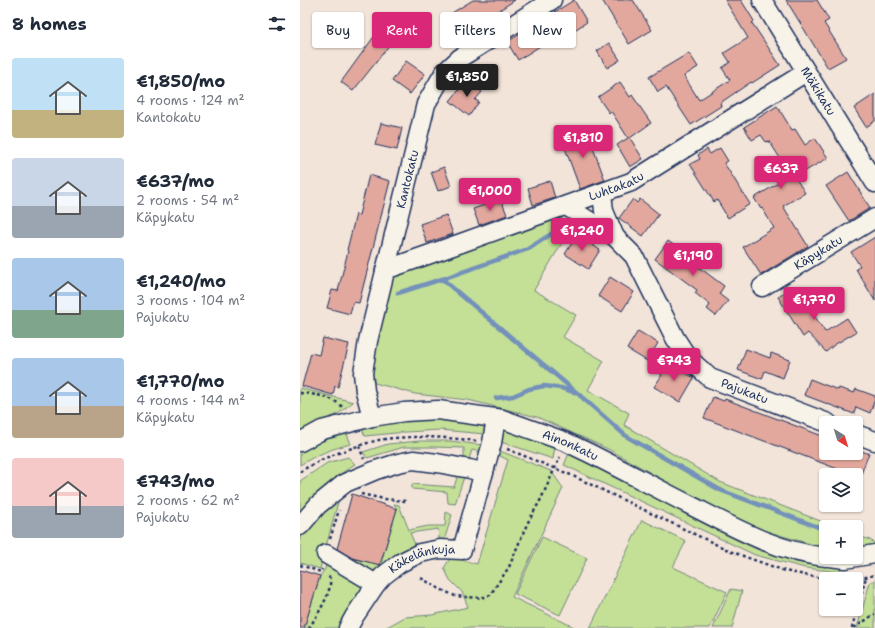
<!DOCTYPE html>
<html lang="en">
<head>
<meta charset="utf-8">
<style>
  body { margin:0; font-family:"Shantell Sans",sans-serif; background:#f2f2f3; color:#1f2937; height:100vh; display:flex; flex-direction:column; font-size:15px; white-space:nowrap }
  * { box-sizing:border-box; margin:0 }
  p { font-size:13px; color:#747a83 }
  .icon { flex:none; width:22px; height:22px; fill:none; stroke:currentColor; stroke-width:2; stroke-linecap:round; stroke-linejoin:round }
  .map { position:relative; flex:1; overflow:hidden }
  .side { display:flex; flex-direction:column; background:#fff; width:300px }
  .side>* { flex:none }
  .top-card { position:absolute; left:12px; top:12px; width:380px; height:36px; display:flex; gap:8px }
  .needle { width:26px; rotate:142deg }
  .buttons { position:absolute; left:519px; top:416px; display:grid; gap:8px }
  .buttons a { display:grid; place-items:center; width:44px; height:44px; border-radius:4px; background:#fff; box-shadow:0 1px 3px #0004; font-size:20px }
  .price { position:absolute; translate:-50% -34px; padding:0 9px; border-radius:4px; background:#db2777; color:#fff; font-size:13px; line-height:26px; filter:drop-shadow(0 1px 2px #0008) }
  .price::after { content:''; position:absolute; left:50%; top:24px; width:12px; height:9px; margin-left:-6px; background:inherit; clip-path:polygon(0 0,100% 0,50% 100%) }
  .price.current { background:#222; color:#fff }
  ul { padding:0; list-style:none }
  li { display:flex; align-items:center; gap:12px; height:100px; padding:0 12px }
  li span { display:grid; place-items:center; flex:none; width:112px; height:80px; border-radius:4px; color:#555 }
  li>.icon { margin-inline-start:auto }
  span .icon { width:48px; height:48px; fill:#fffc; stroke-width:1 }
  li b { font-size:17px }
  h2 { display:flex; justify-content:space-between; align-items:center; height:48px; padding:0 12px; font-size:17px }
  .pill { padding:0 14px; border-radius:4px; background:#fff; box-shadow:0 1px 3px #0004; font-size:14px; line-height:36px }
  .pill.current { background:#db2777; color:#fff }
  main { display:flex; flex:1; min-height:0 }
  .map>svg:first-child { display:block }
  .green { fill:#c4df96; stroke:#70877a }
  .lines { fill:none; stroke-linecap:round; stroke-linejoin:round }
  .stream { stroke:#7391ba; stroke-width:4.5 }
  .building { fill:#e2a89d; stroke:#1b2f5e }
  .minor-casing { stroke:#1b2f5e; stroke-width:21 }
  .path { stroke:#1b2f5e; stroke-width:2.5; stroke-dasharray:3 3; stroke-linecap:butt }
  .minor { stroke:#f7f3e8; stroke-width:18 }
  .labels { text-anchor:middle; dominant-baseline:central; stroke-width:3; stroke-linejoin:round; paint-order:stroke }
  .street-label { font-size:12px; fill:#1b2f5e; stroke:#f7f3e8 }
</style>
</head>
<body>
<main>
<section class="side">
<h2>8 homes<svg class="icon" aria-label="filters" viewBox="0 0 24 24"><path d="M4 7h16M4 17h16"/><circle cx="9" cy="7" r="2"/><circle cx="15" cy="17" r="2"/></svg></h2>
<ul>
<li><span style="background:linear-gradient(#bfe0f5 65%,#c2b280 0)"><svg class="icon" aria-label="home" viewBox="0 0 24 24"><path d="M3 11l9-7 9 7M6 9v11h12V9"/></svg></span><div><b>€1,850/mo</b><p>4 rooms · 124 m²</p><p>Kantokatu</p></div></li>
<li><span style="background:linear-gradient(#c9d6e8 60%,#9aa5b1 0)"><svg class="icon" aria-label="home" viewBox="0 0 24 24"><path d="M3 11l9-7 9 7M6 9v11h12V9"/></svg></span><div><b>€637/mo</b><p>2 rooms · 54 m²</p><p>Käpykatu</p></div></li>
<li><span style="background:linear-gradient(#a9c7e8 65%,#7fa58c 0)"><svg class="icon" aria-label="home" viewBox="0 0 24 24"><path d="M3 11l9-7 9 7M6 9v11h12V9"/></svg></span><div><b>€1,240/mo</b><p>3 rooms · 104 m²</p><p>Pajukatu</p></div></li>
<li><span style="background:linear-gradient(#a9c7e8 60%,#b9a48a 0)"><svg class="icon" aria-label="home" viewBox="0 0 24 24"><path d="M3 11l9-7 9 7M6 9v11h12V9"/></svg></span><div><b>€1,770/mo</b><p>4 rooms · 144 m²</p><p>Käpykatu</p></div></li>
<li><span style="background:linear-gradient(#f6c9c9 60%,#9aa5b1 0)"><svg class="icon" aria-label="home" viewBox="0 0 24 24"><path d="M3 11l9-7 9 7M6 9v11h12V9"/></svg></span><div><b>€743/mo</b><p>2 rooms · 62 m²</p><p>Pajukatu</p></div></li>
</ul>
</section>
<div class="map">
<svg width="575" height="628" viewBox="0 0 575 628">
  <rect width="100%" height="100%" fill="#f3e4d9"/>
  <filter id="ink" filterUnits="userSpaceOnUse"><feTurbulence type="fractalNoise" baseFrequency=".025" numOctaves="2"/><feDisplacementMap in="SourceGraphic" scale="8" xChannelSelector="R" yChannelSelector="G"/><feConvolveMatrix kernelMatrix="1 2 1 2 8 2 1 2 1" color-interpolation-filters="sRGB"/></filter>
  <g filter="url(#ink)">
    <path class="green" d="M258,216l14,10 -38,64 42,25 -13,22 41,24 -16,29 41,23 -5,12 96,57 116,45h-10v20l-12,-2 -52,-15 -61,-29 -93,-52 -71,-32 -69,-17 -53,-6 -44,-12 6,-49 17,-58z
      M0,388l53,14 -15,12 -38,18z
      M104,419h39l44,7 -2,8 -45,-4 -34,2 -41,4 -3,-7z
      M200,426l55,20 -2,13 -55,-18z
      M46,432l5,12c-18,4 -35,11 -51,21v-13l12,-7z
      M119,441h32l31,4v7l-10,-2 -3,9h-4l-1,-2v-9l-29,-1h-31l-37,11 -4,-6 25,-8z
      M200,451l51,20 12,17 -51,109 64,31h-191l20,-11 27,-2 36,-8 -6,-15 -12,-12 -6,-12 7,-11 26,7 31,-104 -10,-5z
      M270,451l86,43 101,55 47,14 36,3v6l-35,-4 -50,-13 -191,-90z
      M48,457l7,7c-21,14 -40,29 -55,49v-32l27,-18z
      M159,471l6,3 -10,30 -7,-1 -1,-11 -35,-3v-5l42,3z
      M41,491l-21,78 -20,-6v-33z
      M94,504l5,1 10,25 19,-4h17l1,-14 6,3 -9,29 -3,1 -2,-16 -28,4 7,16 -41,27 -30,-15 4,-4 30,8 17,-56z
      M342,520l44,21 -13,26 54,25 -17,36h-120z
      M556,535l14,5 5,3v5l-19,1z
      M242,537l45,21 -27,57 -45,-21z
      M27,557l39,25 -26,46h-36l16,-52 5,-7z
      M575,580v48h-18l13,-46z
      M431,589l11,2 -10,37h-19z"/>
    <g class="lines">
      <path class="stream" d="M270,222l-42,27 -86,30 134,113 50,44 94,54 106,40
        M98,293l44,-14
        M196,398l17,-2 16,-7 15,-3 17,2 13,4"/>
    </g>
    <path class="building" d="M173,0h42l-34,22 1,1 -22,14 -13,-21z
      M274,0l13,22 -31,20 -3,-4 -35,22 -11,-18z
      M302,0h31l19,30 -23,14z
      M425,0h16l13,21 -2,2 28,42 -28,18 -1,-1 -31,21 1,3 -30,19 -25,-38 -8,5 -9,-15 40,-24 9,14 -14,9 15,24 31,-20 -8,-12 8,-6 -6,-9 24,-15z
      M486,0h31l12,20 -5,3 22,35 -18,10z
      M89,16l14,11 -26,34 -24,30 -12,-9z
      M309,43l11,17 -13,8 -10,-17z
      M106,61l19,13 -15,20 -18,-13z
      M167,80l15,12 -7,8 4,2 -10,14 -19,-15z
      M320,82l10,15 2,-2 19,28 -21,15 13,21 -13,8 -13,-22 11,-7 -17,-27 -2,2 -11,-16z
      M575,94v27l-9,6 -12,-19z
      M477,106l15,24 3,-1 10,16 10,-7 13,20 -33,19 10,16 -22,13 25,40 -47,29 -18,-28 31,-19 -12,-20 -1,1 -7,-11 37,-23 -22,-34 -3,1 -5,-7 -9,5 -8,-13z
      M81,123l21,5 -5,22 -22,-5z
      M286,129l19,51 -25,9 -19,-52z
      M420,148l8,13 -4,2 26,41 -22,14 -11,-18 -3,2 -24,-38 10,-5 -2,-4 9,-6 3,5z
      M144,167l7,19 -13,5 -7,-19z
      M548,172l22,36 -21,13 -23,-35z
      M69,175l21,6 -31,122 -6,-1 -3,12 -23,-6 5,-18 6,1 10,-40 -1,-1 9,-36 3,1z
      M250,181l5,17 -22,7 -5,-17z
      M201,199l6,16 -28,10 -6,-16z
      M333,199l4,4 3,-4 19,15 -16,22 -24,-18z
      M146,215l7,19 -26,9 -7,-19z
      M277,235l23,15 -12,19 -23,-15z
      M575,237v64l-19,-32 4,-3 -9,-14z
      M368,241l25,18 -1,3 32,24 -5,8 9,7 -12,15 -9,-7 3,-4 -15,-12 2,-3 -42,-31z
      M310,277l24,15 -12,19 -24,-15z
      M495,286l30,46 22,-14 9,14 -22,13 -8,7 -18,-19 -5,4 -25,-40z
      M338,331l20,12 -11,18 -20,-12z
      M23,338l26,6 -11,43 -3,-1 -2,9 -31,-9 9,-33 8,2z
      M446,349l24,9 1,-5 19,7 -7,18 -18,-7 -3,8 -24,-9z
      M366,361l28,17 -14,24 -26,-15 8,-12 -3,-2z
      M510,379l28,11 1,-2 15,5 2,-4 19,7v3l-5,14 -14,-6 -2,7 -50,-19z
      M413,397l11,4 1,-2 100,38 -6,16h37v-4l11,4h2l-12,32h-1v-10h-14l1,-4 -8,-3 -131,-50z
      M52,494l45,15 -17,56 -28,-7 -15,-9z
      M0,570l20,6 -16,52h-4z"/>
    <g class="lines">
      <defs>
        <g id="minor">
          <path id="s1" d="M462,0l113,183"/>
          <path d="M302,193l2,18 11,26"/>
          <path id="s2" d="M266,206l49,31 19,19 41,82 13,20 22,20 118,45"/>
          <path id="s3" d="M85,270l79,-28 167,-60 175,-110"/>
          <path id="s4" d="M462,287l113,-69"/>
          <path id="s5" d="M72,417l-7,-26 -2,-18 5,-32 58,-237 18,-31 16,-15 92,-58"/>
          <path d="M556,434l19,7"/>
          <path id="s6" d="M0,442l22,-12 50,-13 32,-5 34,-2 64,9 64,23 23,11c34,17 67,35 101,52 43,22 87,47 136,52"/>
          <path d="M0,526l18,-21 27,-22 31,-13 22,-7 15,-3 24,3 33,6 14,4"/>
          <path d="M26,554l50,30"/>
          <path d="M530,557l15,2 30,-5"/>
          <path id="s7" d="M48,628l6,-11 22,-33 7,-8 17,-13 20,-10 20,-4 22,1 30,-107 4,-25"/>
        </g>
      </defs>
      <use href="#minor" class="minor-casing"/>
      <path class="path" d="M0,393c15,1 35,4 44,16
        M59,446l5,13
        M207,449l64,26 161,77 53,19 30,6 34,2 17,-2 9,-2
        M0,472c13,-9 27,-15 41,-20 13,-5 25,-9 38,-12 30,-5 68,-3 98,1
        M61,494l23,5 22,2
        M30,539l9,-29
        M0,565l21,7 1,-3
        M121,578l17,10 17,8 26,2 9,-3 19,-28 18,-43 14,-25 19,-42
        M9,628c7,-11 23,-35 21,-48 0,-2 -1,-4 -3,-5
        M552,628l14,-51
        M554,628l21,-14"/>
      <use href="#minor" class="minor"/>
    </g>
  </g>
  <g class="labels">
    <g class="street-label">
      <text stroke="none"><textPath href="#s1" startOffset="107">Mäkikatu</textPath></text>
      <text stroke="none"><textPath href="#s5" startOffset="244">Kantokatu</textPath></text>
      <text stroke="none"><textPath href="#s3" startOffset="246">Luhtakatu</textPath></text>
      <text stroke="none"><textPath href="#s4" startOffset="66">Käpykatu</textPath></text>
      <text stroke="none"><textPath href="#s2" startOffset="267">Pajukatu</textPath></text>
      <text stroke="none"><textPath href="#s6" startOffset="281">Ainonkatu</textPath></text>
      <text stroke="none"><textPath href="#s7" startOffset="107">Käkelänkuja</textPath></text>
    </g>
  </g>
</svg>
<div class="buttons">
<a><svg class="needle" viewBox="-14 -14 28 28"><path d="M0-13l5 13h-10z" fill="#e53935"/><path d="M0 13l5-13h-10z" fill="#747a83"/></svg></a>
<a><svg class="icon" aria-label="layers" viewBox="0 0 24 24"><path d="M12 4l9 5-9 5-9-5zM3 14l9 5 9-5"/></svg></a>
<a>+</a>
<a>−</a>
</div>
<b class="price current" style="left:167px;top:98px">€1,850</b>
<b class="price" style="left:283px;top:159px">€1,810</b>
<b class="price" style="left:481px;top:190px">€637</b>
<b class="price" style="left:190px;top:212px">€1,000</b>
<b class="price" style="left:282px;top:252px">€1,240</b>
<b class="price" style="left:393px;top:277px">€1,190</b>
<b class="price" style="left:514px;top:321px">€1,770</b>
<b class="price" style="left:374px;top:382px">€743</b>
<div class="top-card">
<a class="pill">Buy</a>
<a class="pill current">Rent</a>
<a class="pill">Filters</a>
<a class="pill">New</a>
</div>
</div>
</main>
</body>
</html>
